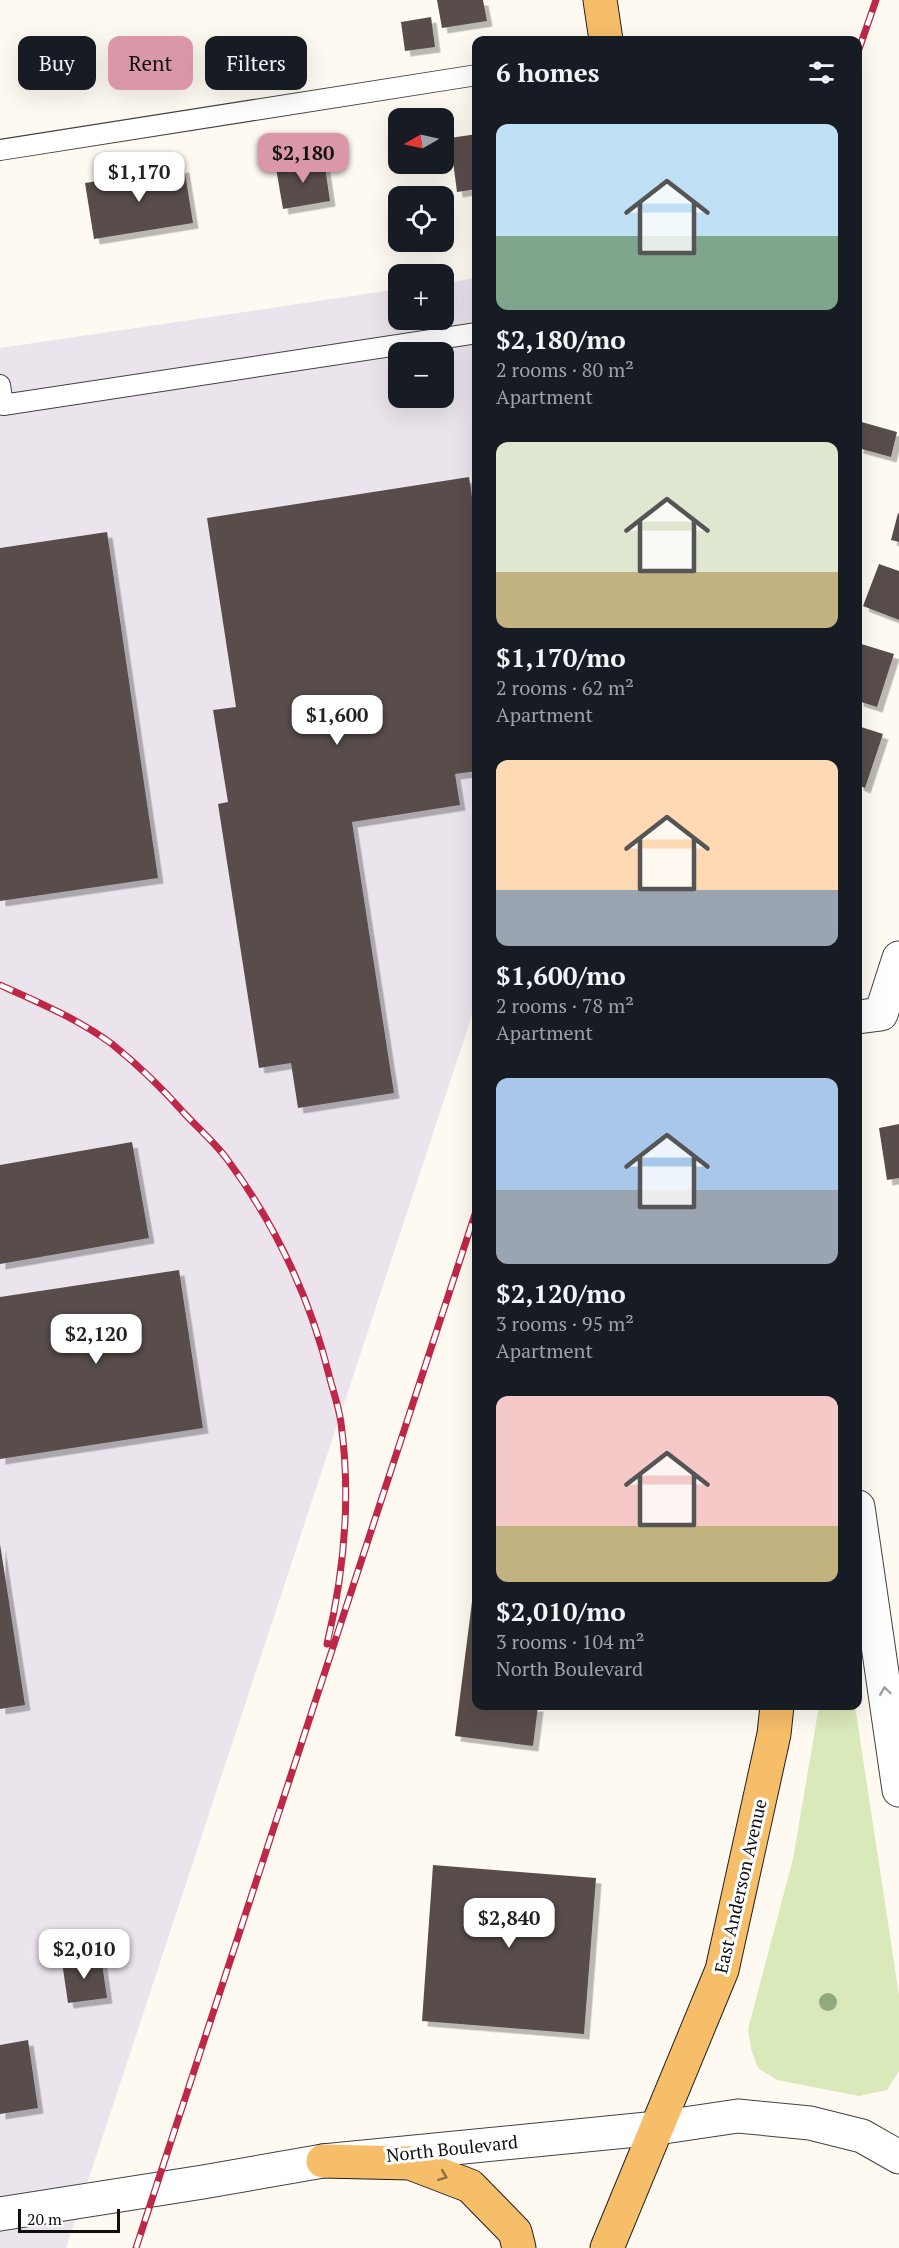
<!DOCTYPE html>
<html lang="en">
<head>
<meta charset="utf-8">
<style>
  body { margin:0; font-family:"PT Serif",serif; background:#20242c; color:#f1f3f6; height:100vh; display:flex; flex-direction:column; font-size:22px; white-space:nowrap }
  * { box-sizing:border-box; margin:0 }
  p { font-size:20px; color:#9ea1a6 }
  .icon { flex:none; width:33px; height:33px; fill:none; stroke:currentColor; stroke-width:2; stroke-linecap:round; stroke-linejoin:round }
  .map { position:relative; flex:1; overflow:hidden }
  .sheet { position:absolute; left:472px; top:36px; width:390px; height:1674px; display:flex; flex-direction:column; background:#171b24; border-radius:12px; box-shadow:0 6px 24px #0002 }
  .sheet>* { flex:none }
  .banner { position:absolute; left:18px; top:36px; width:364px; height:54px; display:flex; gap:12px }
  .needle { width:39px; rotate:261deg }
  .controls { position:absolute; left:388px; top:108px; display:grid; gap:12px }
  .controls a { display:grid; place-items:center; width:66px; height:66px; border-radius:12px; background:#171b24; box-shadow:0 6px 24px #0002; font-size:30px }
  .scale { position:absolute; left:18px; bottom:15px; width:102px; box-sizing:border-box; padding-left:6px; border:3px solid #0f0f0f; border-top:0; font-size:16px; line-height:21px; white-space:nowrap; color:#0f0f0f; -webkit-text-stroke:4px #fff; paint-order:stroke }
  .price { position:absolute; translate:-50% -51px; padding:0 14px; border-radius:12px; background:#fff; color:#222; font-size:20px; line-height:39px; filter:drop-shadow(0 2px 3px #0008) }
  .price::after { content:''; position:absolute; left:50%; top:36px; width:18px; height:14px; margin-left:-9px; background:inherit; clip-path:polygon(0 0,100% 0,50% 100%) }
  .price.on { background:#da97a7; color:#111 }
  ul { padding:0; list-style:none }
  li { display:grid; align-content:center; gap:12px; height:318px; padding:0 24px }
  li span { display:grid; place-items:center; height:186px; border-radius:12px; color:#555 }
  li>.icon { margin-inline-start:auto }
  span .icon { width:108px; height:108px; fill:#fffc; stroke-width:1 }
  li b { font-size:26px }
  h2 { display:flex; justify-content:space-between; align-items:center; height:72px; padding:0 24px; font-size:26px }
  .tag { padding:0 21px; border-radius:12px; background:#171b24; box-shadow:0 6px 24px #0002; font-size:21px; line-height:54px }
  .tag.on { background:#da97a7; color:#111 }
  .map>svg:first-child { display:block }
  .industrial { fill:#ebe4ed; fill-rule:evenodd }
  .green { fill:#dae9ba }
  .building { fill:#584e4b; filter:url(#shadow) }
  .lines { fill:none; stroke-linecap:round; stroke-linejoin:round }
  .service-casing { stroke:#424242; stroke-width:22 }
  .tertiary-casing { stroke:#424242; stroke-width:35 }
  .primary-casing { stroke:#202020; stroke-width:35 }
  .service { stroke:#fff; stroke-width:20 }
  .tertiary { stroke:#fff; stroke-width:33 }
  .primary { stroke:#f7be69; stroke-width:33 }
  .rail-casing { stroke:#be2747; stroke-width:7 }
  .rail { stroke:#fff; stroke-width:4.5; stroke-dasharray:14; stroke-linecap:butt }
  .tree { fill:#92a97e }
  .oneway { stroke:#9f9f9f }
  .oneway2 { stroke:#8f6f40 }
  .labels { text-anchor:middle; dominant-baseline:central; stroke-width:6; stroke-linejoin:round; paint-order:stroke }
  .street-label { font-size:18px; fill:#0f0f0f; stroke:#fff }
</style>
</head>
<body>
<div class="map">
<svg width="899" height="2248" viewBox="0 0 899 2248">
  <defs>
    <filter id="shadow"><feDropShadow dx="5.5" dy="5.5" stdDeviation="0" flood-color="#0004"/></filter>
  </defs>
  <rect width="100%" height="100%" fill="#fffaf1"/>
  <path class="industrial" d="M477,278v722l-411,1248h-66v-1900l399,-59v31h45v-37zM399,352h45v46h-45z"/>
  <path class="green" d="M819,1706h36l44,289v76l-12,19 -28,6 -82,-16 -19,-12 -7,-19 -3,-20 45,-170z"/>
  <path class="building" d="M437,0h46l4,21 -45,7z
    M431,17l4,30 -30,4 -4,-29z
    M477,134v55l-20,3 -7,-54z
    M324,160l6,41 -47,8 -7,-41z
    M184,167l9,56 -99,16 -9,-56z
    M858,421l39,11 -6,25 -33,-9z
    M469,477l8,53v241l-22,3 5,31 -108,17 42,271 -96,15 -7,-45 -32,5 -41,-264 10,-2 -15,-92 23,-3 -29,-189z
    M898,513l1,1v28l-8,-2z
    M107,532l51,346 -158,23v-353z
    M879,564l20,7v49l-36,-14z
    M858,643l36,11 -17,53 -19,-6z
    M858,726l25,8 -18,54 -7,-3z
    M899,1124v54l-12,2 -8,-52z
    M132,1142l17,96 -149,26v-99z
    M179,1270l24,158 -203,31v-162z
    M0,1544l25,161 -25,4z
    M476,1570l1,136h61l-5,40 -78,-10z
    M433,1865l163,13 -12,156 -162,-13z
    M101,1957l6,41 -39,5 -6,-41z
    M28,2040l10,68 -38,6v-69z"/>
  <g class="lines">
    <defs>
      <path id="service" d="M0,150l477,-75
        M0,385l3,20 474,-72"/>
      <path id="tertiary" d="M858,1017l23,-3 18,-56
        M858,1507l41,283
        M0,2214l203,-32 120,-21 334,-33 81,-12 72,7 52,13 37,21"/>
      <path id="primary" d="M600,0l6,40
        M323,2161l87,2 60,23 45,46 4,16
        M607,2248l115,-278 52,-236 3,-28"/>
    </defs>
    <use href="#service" class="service-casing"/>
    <use href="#tertiary" class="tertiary-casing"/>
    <use href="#primary" class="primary-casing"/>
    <use href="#service" class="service"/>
    <use href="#tertiary" class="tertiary"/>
    <use href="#primary" class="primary"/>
    <defs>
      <path id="rail" d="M858,52l18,-52
        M0,985c38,17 78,34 112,59 26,21 50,44 72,69 14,15 31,30 43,46 48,65 84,141 103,220 4,15 9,29 11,44 10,73 3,150 -14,221
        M136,2248l341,-1040"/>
    </defs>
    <use href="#rail" class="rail-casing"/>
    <use href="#rail" class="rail"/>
  </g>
  <circle class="tree" cx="828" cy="2002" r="9"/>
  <defs><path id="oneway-chevron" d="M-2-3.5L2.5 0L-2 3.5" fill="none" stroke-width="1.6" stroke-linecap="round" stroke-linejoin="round" transform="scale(1.5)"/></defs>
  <use class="oneway" href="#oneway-chevron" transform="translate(885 1691) rotate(-98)"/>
  <use class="oneway2" href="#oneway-chevron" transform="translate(443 2176) rotate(21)"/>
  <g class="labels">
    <g class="street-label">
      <text transform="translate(740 1886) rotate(-77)">East Anderson Avenue</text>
      <text transform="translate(452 2148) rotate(-6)">North Boulevard</text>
    </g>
  </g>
</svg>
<div class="controls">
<a><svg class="needle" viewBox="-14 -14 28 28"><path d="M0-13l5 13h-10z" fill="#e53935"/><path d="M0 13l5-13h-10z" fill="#9ea1a6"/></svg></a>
<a><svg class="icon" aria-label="locate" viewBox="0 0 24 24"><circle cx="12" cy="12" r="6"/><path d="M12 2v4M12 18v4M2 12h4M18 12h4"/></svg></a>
<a>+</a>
<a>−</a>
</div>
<div class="scale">20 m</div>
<b class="price on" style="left:303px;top:184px">$2,180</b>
<b class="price" style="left:139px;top:203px">$1,170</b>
<b class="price" style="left:337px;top:746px">$1,600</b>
<b class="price" style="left:96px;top:1365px">$2,120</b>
<b class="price" style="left:509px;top:1949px">$2,840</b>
<b class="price" style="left:84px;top:1980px">$2,010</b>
<div class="banner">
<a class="tag">Buy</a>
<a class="tag on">Rent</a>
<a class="tag">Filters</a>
</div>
<section class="sheet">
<h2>6 homes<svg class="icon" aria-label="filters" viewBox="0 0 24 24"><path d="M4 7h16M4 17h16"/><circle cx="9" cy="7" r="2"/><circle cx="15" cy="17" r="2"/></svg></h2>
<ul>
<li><span style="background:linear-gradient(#bfe0f5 60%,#7fa58c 0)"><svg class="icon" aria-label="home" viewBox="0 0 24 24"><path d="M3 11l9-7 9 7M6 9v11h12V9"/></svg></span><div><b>$2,180/mo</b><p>2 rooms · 80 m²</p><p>Apartment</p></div></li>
<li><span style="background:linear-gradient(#dfe7d0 70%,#c2b280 0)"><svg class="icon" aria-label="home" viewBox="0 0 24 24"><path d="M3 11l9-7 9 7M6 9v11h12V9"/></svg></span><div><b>$1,170/mo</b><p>2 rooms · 62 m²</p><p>Apartment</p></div></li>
<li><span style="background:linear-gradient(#ffd9b3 70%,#9aa5b1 0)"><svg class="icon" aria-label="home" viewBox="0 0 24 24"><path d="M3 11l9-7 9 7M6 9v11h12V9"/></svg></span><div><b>$1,600/mo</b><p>2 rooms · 78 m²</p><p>Apartment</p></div></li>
<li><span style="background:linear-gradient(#a9c7e8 60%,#9aa5b1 0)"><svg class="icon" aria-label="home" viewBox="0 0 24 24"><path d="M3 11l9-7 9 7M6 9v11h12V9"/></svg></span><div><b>$2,120/mo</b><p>3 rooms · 95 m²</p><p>Apartment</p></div></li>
<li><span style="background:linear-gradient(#f6c9c9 70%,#c2b280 0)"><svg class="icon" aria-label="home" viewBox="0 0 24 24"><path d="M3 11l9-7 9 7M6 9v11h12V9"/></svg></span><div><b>$2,010/mo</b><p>3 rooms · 104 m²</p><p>North Boulevard</p></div></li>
</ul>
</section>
</div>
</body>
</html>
